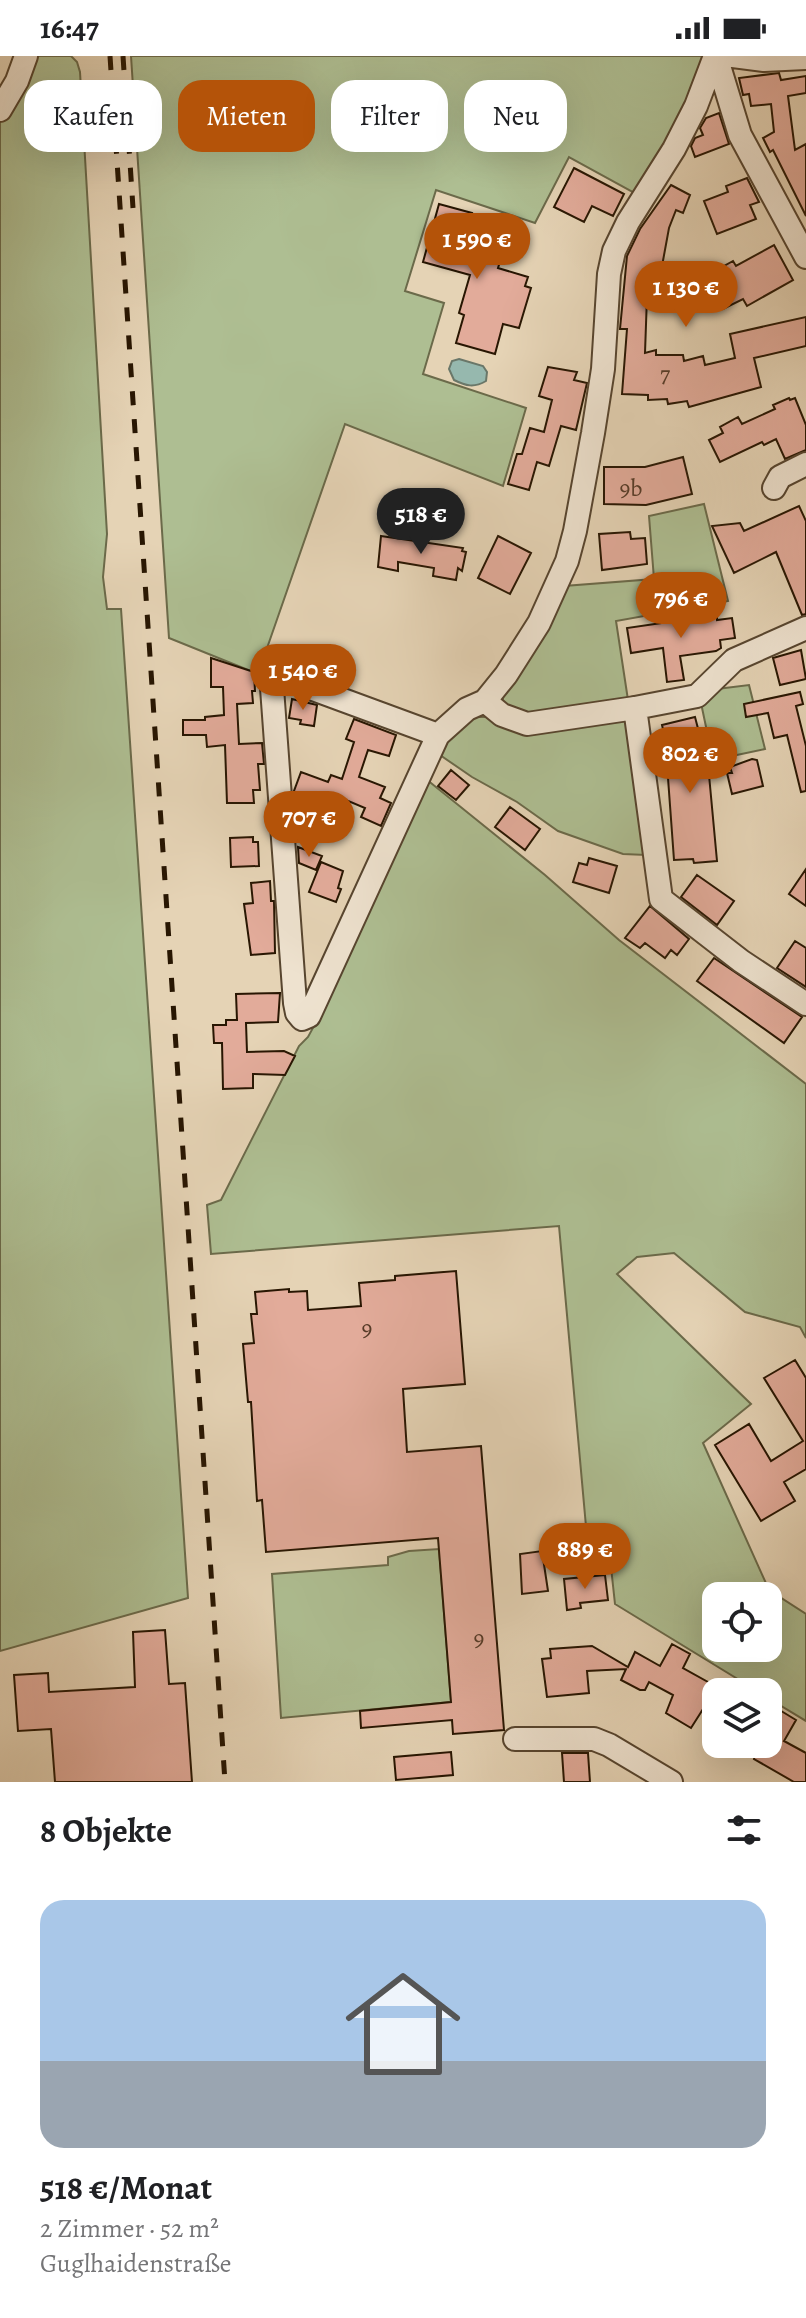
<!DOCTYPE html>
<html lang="de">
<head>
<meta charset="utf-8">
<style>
  body { margin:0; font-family:Alegreya,serif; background:#f2f2f2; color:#202124; height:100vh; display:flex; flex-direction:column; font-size:30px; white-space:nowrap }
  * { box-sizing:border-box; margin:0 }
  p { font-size:26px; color:#757577 }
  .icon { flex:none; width:44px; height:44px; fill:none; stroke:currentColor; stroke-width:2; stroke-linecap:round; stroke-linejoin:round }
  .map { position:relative; height:1726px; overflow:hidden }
  .sheet { display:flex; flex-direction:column; background:#fff; flex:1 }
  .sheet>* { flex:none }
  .banner { position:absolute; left:24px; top:24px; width:758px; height:72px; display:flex; gap:16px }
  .controls { position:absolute; left:702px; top:1526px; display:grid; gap:16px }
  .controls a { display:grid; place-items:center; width:80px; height:80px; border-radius:16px; background:#fff; box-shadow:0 8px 32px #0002; font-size:40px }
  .price { position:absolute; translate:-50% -68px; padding:0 18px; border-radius:28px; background:#b45309; color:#fff; font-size:26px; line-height:52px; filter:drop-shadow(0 2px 4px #0008) }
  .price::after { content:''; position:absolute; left:50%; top:48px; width:24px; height:18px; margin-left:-12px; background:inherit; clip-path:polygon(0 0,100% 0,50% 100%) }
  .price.current { background:#222; color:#fff }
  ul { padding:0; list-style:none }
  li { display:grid; align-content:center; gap:16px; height:424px; padding:0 40px }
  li+li { border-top:2px solid #e0e0e0 }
  li span { display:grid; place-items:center; height:248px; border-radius:24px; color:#555 }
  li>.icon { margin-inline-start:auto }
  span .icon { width:144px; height:144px; fill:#fffc; stroke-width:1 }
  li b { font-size:34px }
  h2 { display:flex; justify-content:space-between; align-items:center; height:96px; padding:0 40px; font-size:34px }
  .pill { padding:0 28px; border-radius:24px; background:#fff; box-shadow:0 8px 32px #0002; font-size:28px; line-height:72px }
  .pill.current { background:#b45309; color:#fff }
  .status { display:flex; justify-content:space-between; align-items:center; height:56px; padding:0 40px; background:#fff; direction:ltr }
  .status svg { height:22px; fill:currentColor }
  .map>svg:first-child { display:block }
  .green { fill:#aebe92; stroke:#6b6a4a; stroke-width:2; fill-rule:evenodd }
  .water { fill:#96b8ae; stroke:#6a7769; stroke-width:2 }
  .building { fill:#e2ab9a; stroke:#281602; stroke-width:2 }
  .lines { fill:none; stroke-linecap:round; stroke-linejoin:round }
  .minor-casing { stroke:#57452f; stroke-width:26 }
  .minor { stroke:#eee2cf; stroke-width:22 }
  .rail { stroke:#281602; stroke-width:5; stroke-dasharray:14 14; stroke-linecap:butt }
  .labels { text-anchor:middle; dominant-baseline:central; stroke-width:8; stroke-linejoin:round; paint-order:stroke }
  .number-label { font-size:24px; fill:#563b28 }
</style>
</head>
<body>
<div class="status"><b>16:47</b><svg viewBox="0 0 49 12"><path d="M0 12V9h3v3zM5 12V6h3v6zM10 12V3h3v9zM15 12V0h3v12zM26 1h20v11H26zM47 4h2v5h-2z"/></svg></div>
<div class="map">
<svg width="806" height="1726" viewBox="0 0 806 1726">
  <rect width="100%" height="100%" fill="#e5d3b5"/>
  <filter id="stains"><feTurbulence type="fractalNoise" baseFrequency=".0025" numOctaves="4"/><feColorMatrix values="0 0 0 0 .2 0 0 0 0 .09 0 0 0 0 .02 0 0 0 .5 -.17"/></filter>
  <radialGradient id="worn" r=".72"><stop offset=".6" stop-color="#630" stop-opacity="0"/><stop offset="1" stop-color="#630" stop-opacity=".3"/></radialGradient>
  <path class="green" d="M36,0h35l6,6 3,10 27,462 -4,43 4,32h14l67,989 -188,53v-1529z
    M131,0h578l-38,86 -33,53 -69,-38 -34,66 -99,-33 -31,101 39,12 -21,71 103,34 -23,78 -158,-62 -87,250 -89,-36z
    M704,448l24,97 -112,20 12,79c-26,4 -103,23 -121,6 -6,-5 -5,-12 -4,-18l61,-102 90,-7 -5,-63z
    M749,629l16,64 -52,11 -12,-57 16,-14z
    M467,661h19l18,9 115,-9 7,5 20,133 -23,-1 -65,-23 -41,-29 -45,-25 -32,-22 1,-9z
    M426,723l119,96 74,65 187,144v254l-6,-11 -55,-15 -71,-59 -37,4 -20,17 134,130 -48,39 66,147 37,24v107l-38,-23v-6h-9l-144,-88 -4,-37 -21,4 -31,-345 -348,28 -4,-49 14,-5 78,-154 9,-9 12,-22zM716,1540h52v52h-52z
    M439,1493l12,153 -170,16 -9,-144 116,-9v-8l21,-6z"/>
  <path class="water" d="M459,303l24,7 4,6 -1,9c-12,7 -20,5 -32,-1l-5,-11 3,-8z"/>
  <path class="building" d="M779,17l2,7 25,-4v17l-18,3 7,54 11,-6v72l-33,-66 -3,2 -7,-14 11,-6 -3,-28 -20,2 -2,-12 -6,1 -4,-17z
    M719,57l10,31 -34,13 -4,-11 4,-8 8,-3 -3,-7 6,-10z
    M574,112l50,26 -11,22 -21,-10 -8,16 -30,-15z
    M747,122l12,24 -9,3 6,14 -39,15 -13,-33 24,-9 -2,-6z
    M671,129l19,10 -7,18 -7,-3 -7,18 -9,49 8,-2 -1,22 -20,-1 -2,57 11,-3v5h27l1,6 19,-5 2,9 30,-7 -5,-24 76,-17v29l-52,12 7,29 -72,20 -2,-6 -19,3 -1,-5 -19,1v-5l-26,-1 5,-65h-7l7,-73 13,-27z
    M439,148l33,9 -8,28 39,11 -5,16 30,9 -3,9 6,2 -12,40 -16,-4 -8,30 -39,-11 8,-28 -5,-2 11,-38 -47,-13z
    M774,189l19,35 -46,26 -4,-7 -20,10 -17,-33 27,-15 3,5z
    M548,311l29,5 -3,8 13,3 -11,47 -15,-4 -12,40 -12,-4 -8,28 -21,-6 9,-30h5l8,-26 14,4 8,-32 -13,-4z
    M789,342l1,2 5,-2 11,27v25l-21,9 -9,-20 -12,6 -2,-3 -42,20 -11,-22 14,-7 -3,-6 18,-10 4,7 33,-15 -2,-4z
    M683,401l9,37 -46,11 -42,-1v-37h41z
    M799,450l7,15v93l-4,1 -26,-63 -42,21 -22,-47 28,-3 4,8z
    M630,476l1,7 14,-1 2,26 -45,6 -3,-36z
    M381,480l82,12 -1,3 4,1 -4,19 -4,-3 -2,12 -23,-4 1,-8 -36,-6v9l-20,-4z
    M498,480l33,17 -21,41 -32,-16z
    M710,560v2h7v2l15,-2 3,20 -15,2 1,8 -5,3 -36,5 4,24 -17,2 -4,-34 -32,5 -4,-25z
    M801,594l5,29 -26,6 -7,-27z
    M211,602l43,14 1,19h-3l1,12 -16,1 2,40 23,-1 2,21h-6l2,26h-7l1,13h-27l-2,-58 -18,2 -1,-12h-23v-15h22v-3l19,-2 -1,-28h-12z
    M800,636l3,12 -7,2 10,40v45l-5,1 -14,-57 -13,3 -6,-25 -22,4 -2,-13z
    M292,643l25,6 -3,21 -14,-2 1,-4 -12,-2z
    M695,661l8,31 -4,1 5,26h5l8,86 -23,2 -1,-4 -19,1 -6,-82h7l-13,-53z
    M354,663l42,16 -7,21 -21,-6 -9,27 26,10 -5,11 11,5 -10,23 -20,-9 4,-9 -26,-11 -6,16 -39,-14v-8l7,-19 27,10 3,-7 11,4 12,-37 -8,-3z
    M752,703l5,1 6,26 -31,8 -5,-21h5l-2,-6z
    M451,714l18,15 -13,15 -18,-14z
    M510,751l30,22 -15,21 -30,-23z
    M253,781v5h5l1,24 -28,1 -1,-29z
    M298,791l24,9 -6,14 -17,-7z
    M589,802l28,8 -8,27 -36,-11 6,-19 8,2z
    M321,806l22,9 -5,17 3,1 -5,13 -27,-10z
    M806,813v37l-17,-12z
    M697,819l37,26 -17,24 -36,-28z
    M270,825l1,20h3l1,52 -24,2 -7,-51 9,-1 -2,-20z
    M650,850l39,33 -12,16 -6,-5 -6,8 -20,-15 -5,5 -15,-10z
    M795,885l11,7v39l-29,-19z
    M714,902l88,59 -18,26 -87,-62z
    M280,937l-2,29 -32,1 1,29 37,-1 11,5 -10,19 -32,-1v14l-30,1 -1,-46h-8l-1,-18h13v-5h11l-1,-26z
    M456,1215l9,113 -62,5 4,63 74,-6 23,284 -51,4 -1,-14 -91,8 -1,-17 91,-9 -13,-164 -172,14 -4,-52 -5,1 -6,-99h-3l-5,-58 11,-1 -3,-29h6l-2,-22 34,-3v3l18,-1 1,19 53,-4 -2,-23 36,-3v-4z
    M795,1304l11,18v91l-22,13 11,19 -34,20 -46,-76 34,-21 22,37 32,-20 -39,-63z
    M542,1495l6,40 -26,3 -2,-40z
    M605,1519l3,25 -28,3 1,5 -14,2 -3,-31z
    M165,1574l4,54 16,-1 7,99h-137l-4,-53 -33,2 -4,-56 34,-2 1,19 86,-5 -2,-55z
    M672,1588l18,10 -7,14 34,19 -26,41 -25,-15 7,-18 -24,-13 -4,8h-5l-19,-10 5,-11 -39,2 2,22 -42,4 -5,-38 9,-1 -1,-9 42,-3 36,21 7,-15 25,14z
    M768,1647l28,17 -12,21 22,12v29h-12l-40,-23 1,-3 -20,-12h33z
    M451,1696l2,23 -57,5 -2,-23z
    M562,1697h26l2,29h-26z"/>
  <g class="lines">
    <defs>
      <path id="minor" d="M716,0l24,79 66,122
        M733,0l31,4 42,-2
        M0,54l17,-29 9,-25
        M774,432l6,-11 26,-13
        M485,645l17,14 25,9 108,-16 62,-12 37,-36 72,-32
        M635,652l26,191 80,62 65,43
        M438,679l-163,-60 -3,13 23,315 2,10 5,6 7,-3 129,-281 29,-26 18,-8 21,-26 33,-52 28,-62 8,-30 18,-98 10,-64 6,-95 5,-23 14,-29 46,-73 22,-43 19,-50
        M515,1683h79l15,6 62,37"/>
    </defs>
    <use href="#minor" class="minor-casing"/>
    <use href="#minor" class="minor"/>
    <path class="rail" d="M110,0l115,1726
      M123,0l10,152"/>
  </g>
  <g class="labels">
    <g class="number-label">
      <text x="665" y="318">7</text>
      <text x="631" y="432">9b</text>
      <text x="367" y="1272">9</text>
      <text x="479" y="1582">9</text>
    </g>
  </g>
  <rect width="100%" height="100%" filter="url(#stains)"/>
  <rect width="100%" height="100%" fill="url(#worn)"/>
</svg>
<div class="controls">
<a><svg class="icon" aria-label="locate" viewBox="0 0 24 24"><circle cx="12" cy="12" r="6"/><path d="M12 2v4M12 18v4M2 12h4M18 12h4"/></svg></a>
<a><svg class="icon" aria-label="layers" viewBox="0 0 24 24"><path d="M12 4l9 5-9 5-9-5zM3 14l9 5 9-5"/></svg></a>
</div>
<b class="price" style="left:477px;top:225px">1 590 €</b>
<b class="price" style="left:686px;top:273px">1 130 €</b>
<b class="price current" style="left:421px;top:500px">518 €</b>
<b class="price" style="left:681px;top:584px">796 €</b>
<b class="price" style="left:303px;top:656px">1 540 €</b>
<b class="price" style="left:690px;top:739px">802 €</b>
<b class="price" style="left:309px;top:803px">707 €</b>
<b class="price" style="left:585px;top:1535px">889 €</b>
<div class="banner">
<a class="pill">Kaufen</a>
<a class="pill current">Mieten</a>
<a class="pill">Filter</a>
<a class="pill">Neu</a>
</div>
</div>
<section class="sheet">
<h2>8 Objekte<svg class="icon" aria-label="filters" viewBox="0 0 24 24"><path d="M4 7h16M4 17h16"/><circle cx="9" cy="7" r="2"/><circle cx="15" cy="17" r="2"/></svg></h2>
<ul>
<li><span style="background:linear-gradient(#a9c7e8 65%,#9aa5b1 0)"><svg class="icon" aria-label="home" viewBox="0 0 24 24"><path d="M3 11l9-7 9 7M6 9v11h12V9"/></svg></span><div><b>518 €/Monat</b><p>2 Zimmer · 52 m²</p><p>Guglhaidenstraße</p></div></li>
</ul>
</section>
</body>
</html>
